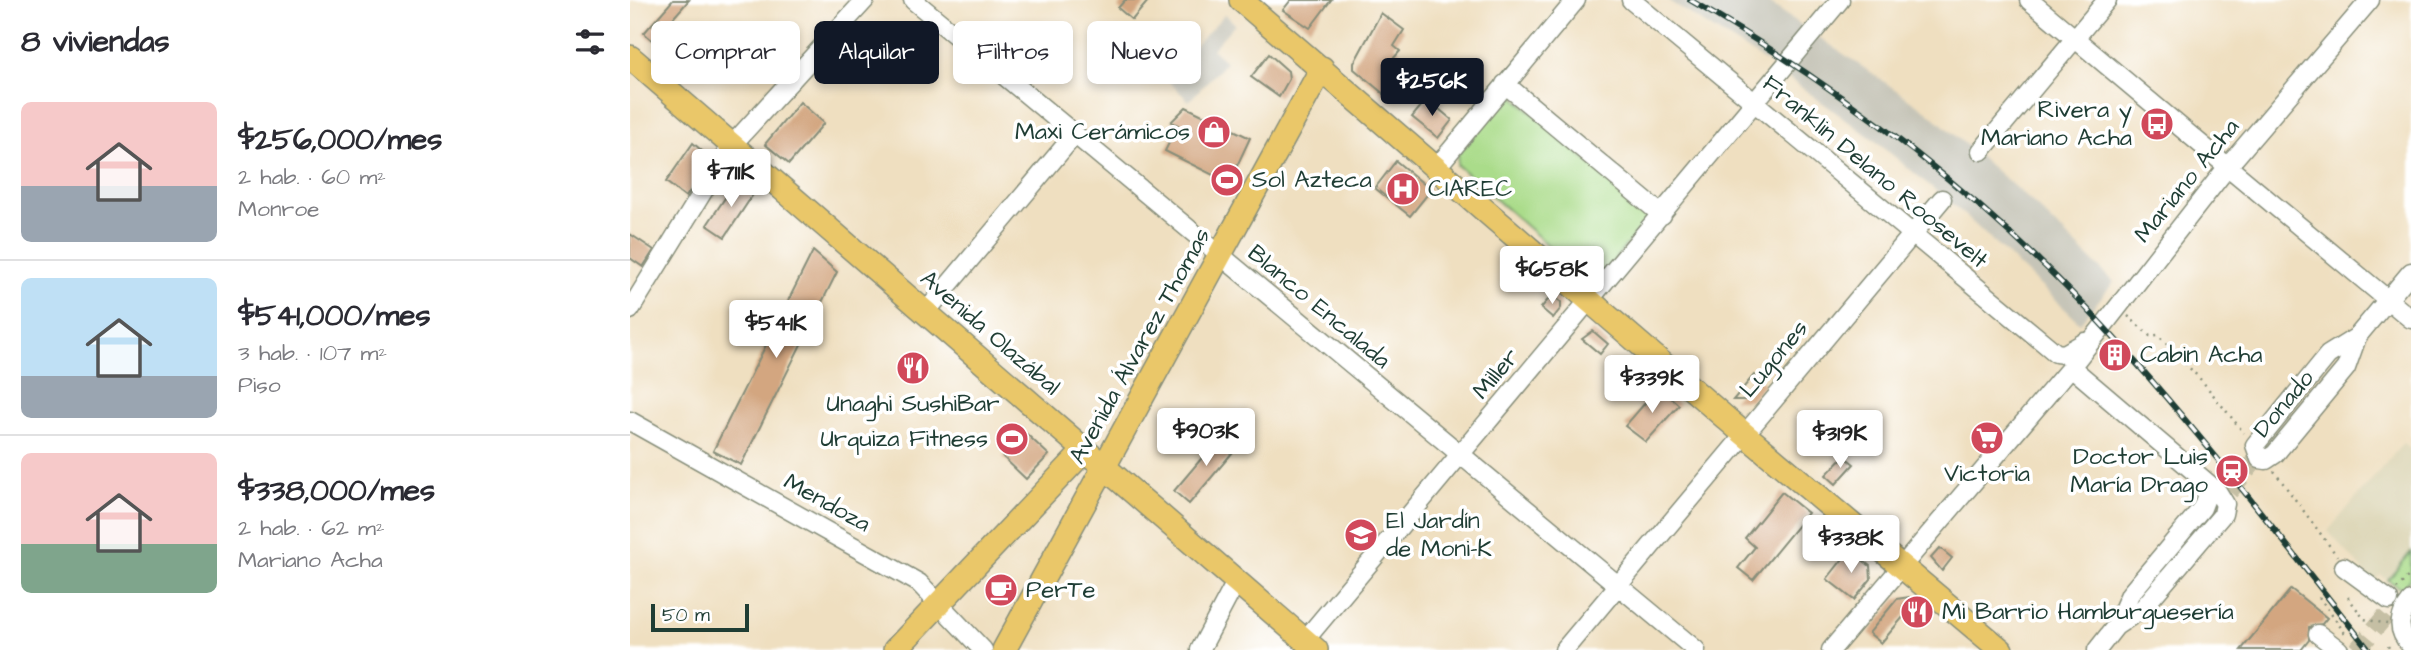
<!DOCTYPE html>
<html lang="es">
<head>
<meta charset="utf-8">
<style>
  body { margin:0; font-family:"Architects Daughter",sans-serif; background:#f2f2f3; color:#2b2b33; height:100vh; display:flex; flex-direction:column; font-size:26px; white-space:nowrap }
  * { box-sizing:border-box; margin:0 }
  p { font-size:23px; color:#7c7c81 }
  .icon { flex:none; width:38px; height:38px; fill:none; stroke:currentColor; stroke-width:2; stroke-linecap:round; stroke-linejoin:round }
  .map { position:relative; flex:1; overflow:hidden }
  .drawer { display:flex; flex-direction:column; background:#fff; width:630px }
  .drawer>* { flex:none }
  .top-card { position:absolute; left:21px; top:21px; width:665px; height:63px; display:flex; gap:14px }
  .scale { position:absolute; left:21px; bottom:18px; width:98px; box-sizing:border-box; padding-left:7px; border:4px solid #1f3d34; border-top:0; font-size:19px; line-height:24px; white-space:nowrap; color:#1f3d34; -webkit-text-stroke:5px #fff; paint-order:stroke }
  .price { position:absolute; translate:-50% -60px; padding:0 16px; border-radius:7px; background:#fff; color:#222; font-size:23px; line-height:46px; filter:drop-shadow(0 2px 4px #0008) }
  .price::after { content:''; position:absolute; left:50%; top:42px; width:21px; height:16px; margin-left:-10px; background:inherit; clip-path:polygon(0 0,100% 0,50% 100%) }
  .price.selected { background:#111827; color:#fff }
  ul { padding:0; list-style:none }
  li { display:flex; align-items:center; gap:21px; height:175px; padding:0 21px }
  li+li { border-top:2px solid #e1e1e2 }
  li span { display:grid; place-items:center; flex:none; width:196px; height:140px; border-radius:10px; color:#555 }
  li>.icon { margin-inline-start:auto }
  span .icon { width:84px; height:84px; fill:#fffc; stroke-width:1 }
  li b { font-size:30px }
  h2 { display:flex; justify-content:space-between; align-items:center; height:84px; padding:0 21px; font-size:30px }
  .chip { padding:0 24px; border-radius:10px; background:#fff; box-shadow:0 4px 10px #0003; font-size:24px; line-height:63px }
  .chip.selected { background:#111827; color:#fff }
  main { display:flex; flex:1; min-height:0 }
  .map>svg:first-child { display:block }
  .built { fill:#dcd5b5 }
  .industrial { fill:#c6c5b8 }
  .green { fill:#aadc8a; stroke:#648c5f; stroke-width:2 }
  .building { fill:#d3a680 }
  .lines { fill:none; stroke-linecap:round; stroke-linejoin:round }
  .minor-tunnel { stroke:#c5bfa4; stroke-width:18; stroke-dasharray:18 9; stroke-linecap:butt }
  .minor-casing { stroke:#878e7a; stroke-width:21 }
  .major-casing { stroke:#878e7a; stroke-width:26 }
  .path { stroke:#878e7a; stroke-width:2.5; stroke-dasharray:2 5; stroke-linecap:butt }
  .minor { stroke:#fff; stroke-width:18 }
  .major { stroke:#eac769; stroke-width:23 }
  .rail-casing { stroke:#1f3d34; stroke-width:6 }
  .rail { stroke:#fff; stroke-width:3.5; stroke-dasharray:10; stroke-linecap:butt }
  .labels { text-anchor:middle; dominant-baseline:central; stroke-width:7; stroke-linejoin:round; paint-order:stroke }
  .poi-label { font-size:24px; fill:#1f3d34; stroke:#fff; text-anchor:start }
  .street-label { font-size:24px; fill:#1f3d34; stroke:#fff }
</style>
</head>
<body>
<main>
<section class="drawer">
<h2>8 viviendas<svg class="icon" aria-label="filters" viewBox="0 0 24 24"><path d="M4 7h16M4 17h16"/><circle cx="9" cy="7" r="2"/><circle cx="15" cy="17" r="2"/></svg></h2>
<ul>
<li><span style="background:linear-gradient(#f6c9c9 60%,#9aa5b1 0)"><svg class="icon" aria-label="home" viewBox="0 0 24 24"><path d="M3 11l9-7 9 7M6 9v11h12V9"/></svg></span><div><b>$256,000/mes</b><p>2 hab. · 60 m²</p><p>Monroe</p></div></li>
<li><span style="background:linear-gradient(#bfe0f5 70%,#9aa5b1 0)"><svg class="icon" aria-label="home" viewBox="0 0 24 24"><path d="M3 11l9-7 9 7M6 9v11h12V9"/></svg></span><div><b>$541,000/mes</b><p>3 hab. · 107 m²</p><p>Piso</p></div></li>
<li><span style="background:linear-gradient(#f6c9c9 65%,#7fa58c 0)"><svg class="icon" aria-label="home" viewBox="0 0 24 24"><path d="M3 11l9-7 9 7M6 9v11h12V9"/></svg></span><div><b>$338,000/mes</b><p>2 hab. · 62 m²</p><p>Mariano Acha</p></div></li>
</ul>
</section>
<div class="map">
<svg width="1781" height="650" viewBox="0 0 1781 650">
  <rect width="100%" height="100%" fill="#fff"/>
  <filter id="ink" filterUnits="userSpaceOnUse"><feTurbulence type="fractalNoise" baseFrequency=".0143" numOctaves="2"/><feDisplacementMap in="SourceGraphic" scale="14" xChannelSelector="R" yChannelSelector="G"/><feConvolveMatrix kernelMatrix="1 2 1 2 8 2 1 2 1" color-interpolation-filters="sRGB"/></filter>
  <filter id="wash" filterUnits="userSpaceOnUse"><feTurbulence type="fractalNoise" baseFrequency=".00686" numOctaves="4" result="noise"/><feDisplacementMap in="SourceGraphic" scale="28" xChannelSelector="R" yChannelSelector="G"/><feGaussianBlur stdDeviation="1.57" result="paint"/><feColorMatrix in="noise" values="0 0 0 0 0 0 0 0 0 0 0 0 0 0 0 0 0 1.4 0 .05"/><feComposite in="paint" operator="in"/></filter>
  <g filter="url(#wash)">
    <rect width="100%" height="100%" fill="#efdfc0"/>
    <path class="built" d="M1773,443l8,7v102l-23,28 -8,-5 -6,7 -46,-51z"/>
    <path class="industrial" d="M1037,0h98l163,112 104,90 82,80 -34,41 -123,-115 -84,-69 -107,-77z
      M595,14l10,10 -23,25 14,13 -37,39 -24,-23z"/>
    <path class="green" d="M879,92l141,124 -53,65 -7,1 -133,-117 1,-11z
      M1781,552v26l-9,11 -14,-9z"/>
    <g id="blocks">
      <path class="building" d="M43,0h16l-36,41 -9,-8z
        M495,0h24l-17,20 -14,-12z
        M661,0h40l-21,28 -27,-18z
        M751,13l23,17 -10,16 6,5 -7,8 14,9 -22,27 -31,-26v-6z
        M639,54l19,17 1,8 -10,18 -28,-20z
        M797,99l25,21 -14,18 -26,-21z
        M170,102l24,21 -35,41 -24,-20z
        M556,107l64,31 -21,45 -64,-32 13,-26 -7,-3z
        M63,143l17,15 -24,39 -20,-15z
        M766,161l35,29 -21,26 -35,-28z
        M105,183h5l14,10 -29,44 -18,-12z
        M0,234l24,16 -11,17 -13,-9z
        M183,251l24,21 -96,193 -28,-14z
        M922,295l9,7v6l-8,10 -12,-10z
        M963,331l15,13 -8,10 -18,-15z
        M1124,375l10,9 -14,16h-17z
        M1029,387l20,18 -33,37 -21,-16z
        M387,425l32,30 -23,24 -23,-22 4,-5 -8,-7z
        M593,433l15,13 -49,58 -15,-13z
        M1214,456l10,8 -18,20 -10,-9z
        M1152,492l26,21 -55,67 -15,-12 17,-21 -10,-9z
        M1310,548l12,10 -10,13 -11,-13z
        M1220,550l20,16 1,13 -17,21 -27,-21z
        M1661,589l36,29 -5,6 -13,3v13l-8,10h-60z
        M1279,597l7,5 -35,41 -12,-10 28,-34z"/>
    </g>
  </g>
  <g filter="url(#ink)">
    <use href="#blocks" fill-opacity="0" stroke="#878e7a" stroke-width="2"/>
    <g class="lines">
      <path class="minor-tunnel" d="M1582,512l53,-63
        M1727,650l36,-43"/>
      <defs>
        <path id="minor" d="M283,0l783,650
          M1001,0l425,353 8,1 21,-12
          M1399,0c127,107 254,213 382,319
          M875,84l157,131
          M1351,151l126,-151
          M807,167l139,-167
          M0,310l101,-164 134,-146
          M295,313l150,-179
          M1727,337l-11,31 -71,86 -9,6 -6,-1 -5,-14 73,-90z
          M1720,345l61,-73
          M1441,367l146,124 8,13 -2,10 -80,94 -27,18
          M0,421l289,162 64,67
          M1714,567l45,33
          M1781,601c-13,16 -15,29 0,45
          M1486,626l14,-32 72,-86 8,-21
          M1688,634l21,16
          M675,640l535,-640
          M570,650l36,-68
          M934,650l378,-451
          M1201,650l240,-283 158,-202 141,-165
          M1467,650l26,-33"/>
        <path id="major" d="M611,0l502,433 258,217
          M0,57l686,593
          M265,650l190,-200
          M374,650l318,-582"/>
      </defs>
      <use href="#minor" class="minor-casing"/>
      <use href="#major" class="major-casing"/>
      <path class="path" d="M1498,316l22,20 8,-1 44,46 42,52
        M1613,467l1,-7
        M1644,471l63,85
        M1767,589l14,-16
        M1689,597l28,39
        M1718,597l16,22 23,5
        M1758,646l2,4"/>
      <use href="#minor" class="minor"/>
      <use href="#major" class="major"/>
      <defs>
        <path id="rail" d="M1060,0c151,88 296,198 414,327 94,103 179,213 265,323"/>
      </defs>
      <use href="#rail" class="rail-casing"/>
      <use href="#rail" class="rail"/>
    </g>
  </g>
  <defs>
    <symbol id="bus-disc" viewBox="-11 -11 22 22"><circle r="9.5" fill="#d1495b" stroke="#fff"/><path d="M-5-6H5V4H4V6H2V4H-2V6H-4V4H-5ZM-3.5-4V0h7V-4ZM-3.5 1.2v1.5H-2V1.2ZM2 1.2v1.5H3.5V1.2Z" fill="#fff"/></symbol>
    <symbol id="shop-disc" viewBox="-11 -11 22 22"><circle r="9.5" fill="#d1495b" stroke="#fff"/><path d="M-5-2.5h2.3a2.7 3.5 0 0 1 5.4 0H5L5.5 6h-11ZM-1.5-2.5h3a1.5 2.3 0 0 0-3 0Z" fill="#fff"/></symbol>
    <symbol id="stadium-disc" viewBox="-11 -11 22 22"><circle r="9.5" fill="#d1495b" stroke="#fff"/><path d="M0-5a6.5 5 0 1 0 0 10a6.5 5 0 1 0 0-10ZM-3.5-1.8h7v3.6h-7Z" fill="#fff"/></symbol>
    <symbol id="hospital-disc" viewBox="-11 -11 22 22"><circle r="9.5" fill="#d1495b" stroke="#fff"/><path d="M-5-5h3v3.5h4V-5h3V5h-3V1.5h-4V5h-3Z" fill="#fff"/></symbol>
    <symbol id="building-disc" viewBox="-11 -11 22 22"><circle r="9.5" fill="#d1495b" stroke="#fff"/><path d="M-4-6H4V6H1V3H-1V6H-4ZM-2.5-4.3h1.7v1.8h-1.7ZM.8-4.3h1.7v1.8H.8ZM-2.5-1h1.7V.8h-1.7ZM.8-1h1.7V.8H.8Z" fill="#fff"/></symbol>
    <symbol id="restaurant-disc" viewBox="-11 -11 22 22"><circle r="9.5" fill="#d1495b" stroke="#fff"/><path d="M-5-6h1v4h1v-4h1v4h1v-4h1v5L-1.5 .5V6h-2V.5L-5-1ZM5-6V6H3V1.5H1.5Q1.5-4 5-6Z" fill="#fff"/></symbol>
    <symbol id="supermarket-disc" viewBox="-11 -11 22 22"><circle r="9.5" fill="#d1495b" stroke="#fff"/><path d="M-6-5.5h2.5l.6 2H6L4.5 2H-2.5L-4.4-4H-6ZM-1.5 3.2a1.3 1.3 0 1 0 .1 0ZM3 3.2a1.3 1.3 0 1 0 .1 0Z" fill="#fff"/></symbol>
    <symbol id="station-disc" viewBox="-11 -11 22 22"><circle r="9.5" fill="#d1495b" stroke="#fff"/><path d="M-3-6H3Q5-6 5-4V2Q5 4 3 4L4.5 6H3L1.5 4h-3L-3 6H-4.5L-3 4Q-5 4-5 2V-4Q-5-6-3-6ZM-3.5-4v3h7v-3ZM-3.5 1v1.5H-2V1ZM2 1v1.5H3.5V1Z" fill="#fff"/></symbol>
    <symbol id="school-disc" viewBox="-11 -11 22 22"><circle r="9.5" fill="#d1495b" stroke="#fff"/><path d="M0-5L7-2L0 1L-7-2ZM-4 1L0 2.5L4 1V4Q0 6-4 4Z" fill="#fff"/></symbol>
    <symbol id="cafe-disc" viewBox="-11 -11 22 22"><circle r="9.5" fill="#d1495b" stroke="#fff"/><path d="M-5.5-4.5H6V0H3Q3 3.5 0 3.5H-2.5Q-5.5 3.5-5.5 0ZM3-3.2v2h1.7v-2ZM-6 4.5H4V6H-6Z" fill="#fff"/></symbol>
  </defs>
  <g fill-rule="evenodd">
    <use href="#bus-disc" x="1508" y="105" width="38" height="38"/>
    <use href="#shop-disc" x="565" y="113" width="38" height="38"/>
    <use href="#stadium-disc" x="578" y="161" width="38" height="38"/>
    <use href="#hospital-disc" x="754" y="170" width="38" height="38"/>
    <use href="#building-disc" x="1466" y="336" width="38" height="38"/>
    <use href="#restaurant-disc" x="264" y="349" width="38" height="38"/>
    <use href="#supermarket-disc" x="1338" y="419" width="38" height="38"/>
    <use href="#stadium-disc" x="363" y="420" width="38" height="38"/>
    <use href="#station-disc" x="1583" y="452" width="38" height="38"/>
    <use href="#school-disc" x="712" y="516" width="38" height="38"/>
    <use href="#cafe-disc" x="352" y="571" width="38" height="38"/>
    <use href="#restaurant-disc" x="1268" y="593" width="38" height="38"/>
  </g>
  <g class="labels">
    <g class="poi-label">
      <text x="1502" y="110" text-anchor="end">Rivera y<tspan x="1502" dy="28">Mariano Acha</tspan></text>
      <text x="560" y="132" text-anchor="end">Maxi Cerámicos</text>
      <text x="622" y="180">Sol Azteca</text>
      <text x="798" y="189">CIAREC</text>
      <text x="1510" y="355">Cabin Acha</text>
      <text x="283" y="404" text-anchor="middle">Unaghi SushiBar</text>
      <text x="358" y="439" text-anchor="end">Urquiza Fitness</text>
      <text x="1578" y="457" text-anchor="end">Doctor Luis<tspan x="1578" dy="28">María Drago</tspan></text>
      <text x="1357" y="474" text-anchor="middle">Victoria</text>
      <text x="756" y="521">El Jardín<tspan x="756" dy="28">de Moni-K</tspan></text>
      <text x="396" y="590">PerTe</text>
      <text x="1312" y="612">Mi Barrio Hamburguesería</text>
    </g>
    <g class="street-label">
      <text transform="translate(1245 172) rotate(40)">Franklin Delano Roosevelt</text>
      <text transform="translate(1557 181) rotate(-51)">Mariano Acha</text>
      <text transform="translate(689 307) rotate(40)">Blanco Encalada</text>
      <text transform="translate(360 333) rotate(41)">Avenida Olazábal</text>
      <text transform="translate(510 346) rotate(-61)">Avenida Álvarez Thomas</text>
      <text transform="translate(1144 359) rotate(-50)">Lugones</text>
      <text transform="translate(866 374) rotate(-50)">Miller</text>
      <text transform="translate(1654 404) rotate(-50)">Donado</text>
      <text transform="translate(197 503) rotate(29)">Mendoza</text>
    </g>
  </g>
</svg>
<div class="scale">50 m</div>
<b class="price selected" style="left:802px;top:118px">$256K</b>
<b class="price" style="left:101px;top:209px">$711K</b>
<b class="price" style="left:922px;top:306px">$658K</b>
<b class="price" style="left:146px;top:360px">$541K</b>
<b class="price" style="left:1022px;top:415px">$339K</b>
<b class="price" style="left:576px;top:468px">$903K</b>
<b class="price" style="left:1210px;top:470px">$319K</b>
<b class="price" style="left:1221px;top:575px">$338K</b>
<div class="top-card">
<a class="chip">Comprar</a>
<a class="chip selected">Alquilar</a>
<a class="chip">Filtros</a>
<a class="chip">Nuevo</a>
</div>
</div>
</main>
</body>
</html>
